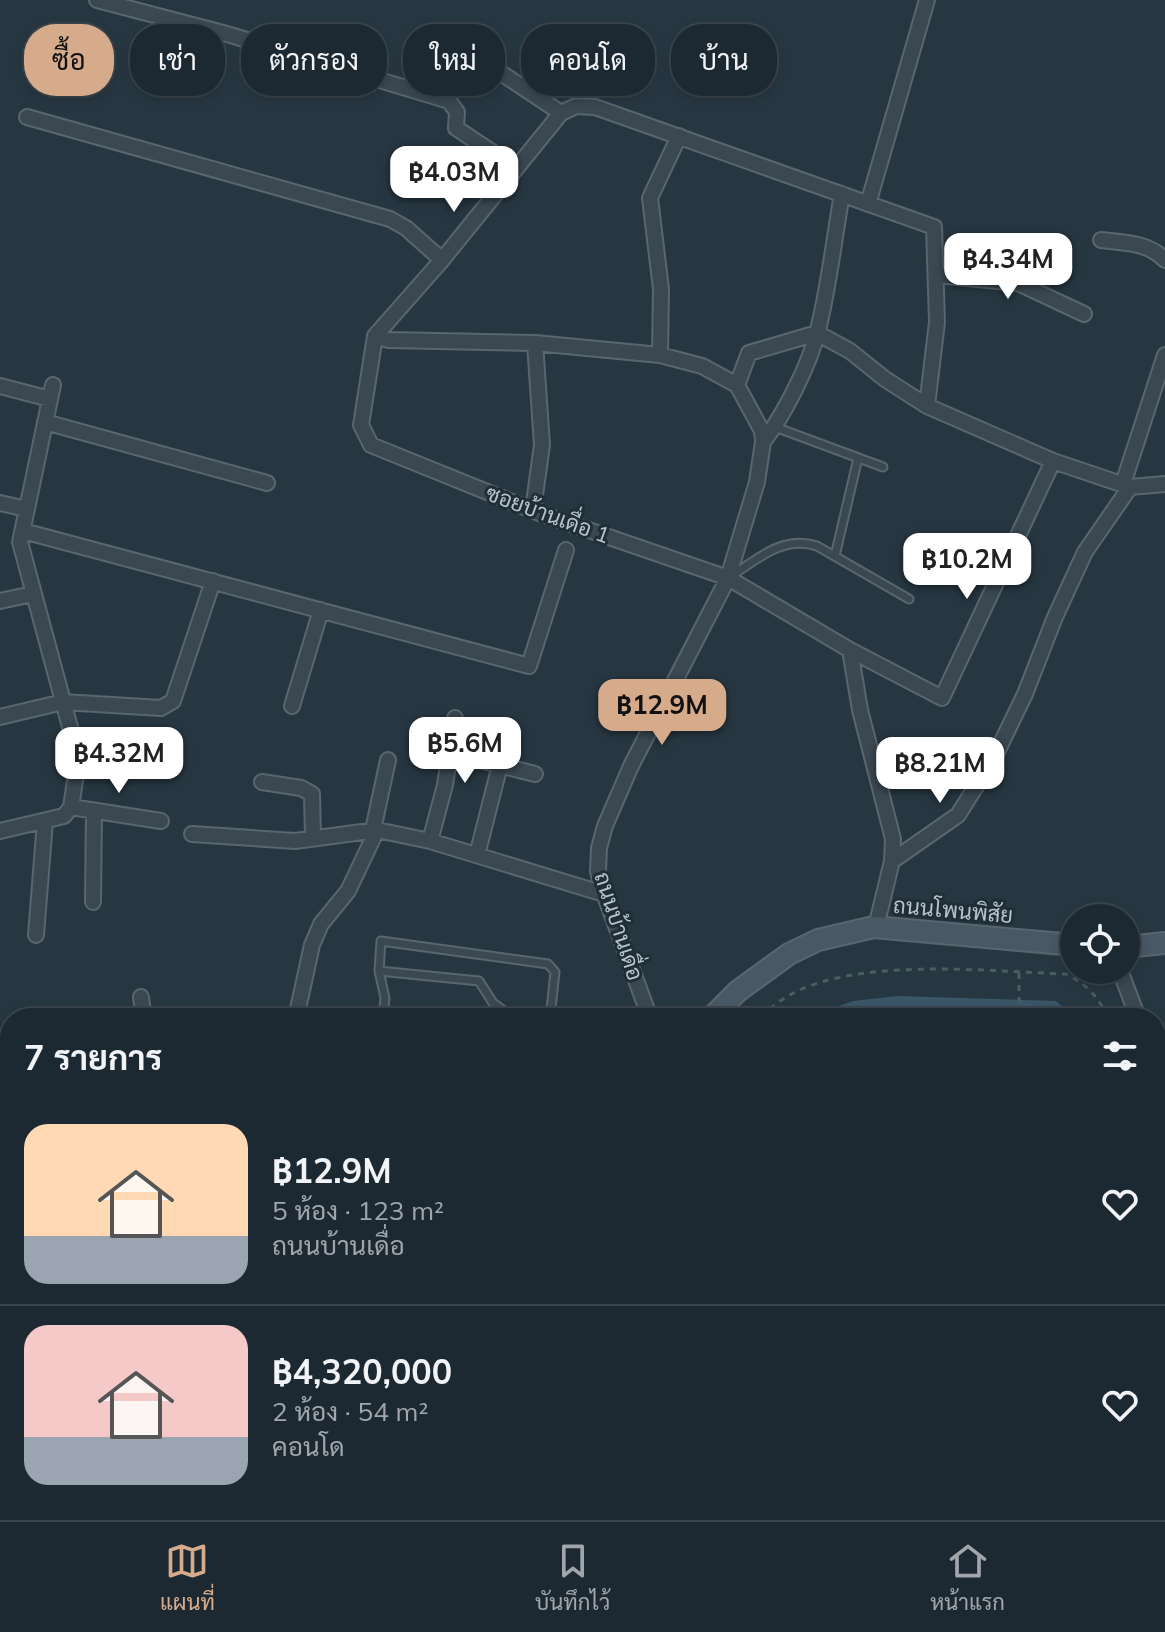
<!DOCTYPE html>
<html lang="th">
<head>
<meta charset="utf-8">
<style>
  body { margin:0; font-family:Mulish,Sarabun,sans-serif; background:#2a353e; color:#f1f3f6; height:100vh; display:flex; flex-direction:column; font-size:30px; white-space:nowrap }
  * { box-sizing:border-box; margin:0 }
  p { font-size:26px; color:#a0a6ac }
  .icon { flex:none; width:44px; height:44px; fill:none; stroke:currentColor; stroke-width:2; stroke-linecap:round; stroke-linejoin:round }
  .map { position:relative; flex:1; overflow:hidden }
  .sheet { position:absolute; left:0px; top:1008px; width:1166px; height:512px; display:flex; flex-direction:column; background:#1d2932; border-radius:32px 32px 0 0; box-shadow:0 4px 12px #0003,0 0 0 2px #3b454d }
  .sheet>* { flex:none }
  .banner { position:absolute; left:24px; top:24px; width:1118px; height:72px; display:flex; gap:16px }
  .buttons { position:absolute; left:1060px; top:904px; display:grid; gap:16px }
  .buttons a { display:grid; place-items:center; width:80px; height:80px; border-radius:50%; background:#1d2932; box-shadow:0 4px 12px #0003,0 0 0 2px #3b454d; font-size:40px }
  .price { position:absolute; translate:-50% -68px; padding:0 18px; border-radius:16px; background:#fff; color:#222; font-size:26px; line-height:52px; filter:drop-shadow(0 2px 4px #0008) }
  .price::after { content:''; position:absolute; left:50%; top:48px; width:24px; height:18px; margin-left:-12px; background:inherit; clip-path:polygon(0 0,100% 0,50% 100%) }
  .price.on { background:#d6ab8b; color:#111 }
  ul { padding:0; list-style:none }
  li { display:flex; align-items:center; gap:24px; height:200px; padding:0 24px }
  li+li { border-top:2px solid #3b454d }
  li span { display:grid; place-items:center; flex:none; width:224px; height:160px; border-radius:24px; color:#555 }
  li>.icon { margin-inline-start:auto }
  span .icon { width:96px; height:96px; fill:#fffc; stroke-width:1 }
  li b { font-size:34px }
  h2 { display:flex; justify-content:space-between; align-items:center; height:96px; padding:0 24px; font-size:34px }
  .tag { padding:0 28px; border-radius:32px; background:#1d2932; box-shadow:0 4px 12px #0003,0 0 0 2px #3b454d; font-size:28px; line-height:72px }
  .tag.on { background:#d6ab8b; color:#111 }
  .dock { display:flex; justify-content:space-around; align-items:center; height:112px; border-top:2px solid #3b454d; background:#1d2932; font-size:22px; color:#a0a6ac }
  .dock a { display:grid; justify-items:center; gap:4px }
  .dock .on { color:#d6ab8b }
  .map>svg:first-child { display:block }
  .water { fill:#3a5669 }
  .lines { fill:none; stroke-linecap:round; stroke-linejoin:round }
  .lane-casing { stroke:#59666f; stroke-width:11 }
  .street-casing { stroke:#59666f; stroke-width:18 }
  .secondary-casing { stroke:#59666f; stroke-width:24 }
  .path { stroke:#475f5e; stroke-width:3; stroke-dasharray:6 6; stroke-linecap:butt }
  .lane { stroke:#3b4852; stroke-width:7 }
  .street { stroke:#3b4852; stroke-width:14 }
  .secondary { stroke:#495865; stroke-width:20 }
  .labels { text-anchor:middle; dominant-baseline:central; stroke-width:6; stroke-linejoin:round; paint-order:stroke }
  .street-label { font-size:22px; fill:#b8c3cc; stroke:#202e37 }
</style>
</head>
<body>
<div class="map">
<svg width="1165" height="1520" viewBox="0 0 1165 1520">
  <rect width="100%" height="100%" fill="#273742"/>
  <path class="water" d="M898,996l158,5 19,17h-269l47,-17z
    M1156,1217l9,24v279h-366l-5,-10h362z"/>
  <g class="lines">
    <defs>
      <path id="lane" d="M775,427l108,40
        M835,556l23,-98
        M730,577c27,-18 53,-42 87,-31l92,53
        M379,971l100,10 14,22 21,15
        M383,1018l2,-20 -6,-27 2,-30 167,23 7,8 -5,46"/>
      <path id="street" d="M97,0l130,34 222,67 8,11 -1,16 60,40
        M480,66l18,5 63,42
        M27,117l363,102 16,9 36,32 -67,76 -14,89 10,20 168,68 189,65 122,72 10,60 33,129 -1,22 -16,66
        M868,204l59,-204
        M1101,240c23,3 47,2 64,20
        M442,260l119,-147 15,-7 19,1 339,120 3,95 -10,84
        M936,275l82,8 66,31
        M375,336l14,4 146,3 125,12 42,11 35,19 25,46 1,11 -6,40 -29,96 -97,188 -26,60 -6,22 -1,23 4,17 48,130
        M660,355l1,-66 -11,-91 29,-62
        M737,385l12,-32 68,-20 33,18 35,28 42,27 126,55 77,26
        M0,386l50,13
        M45,422l222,61
        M763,442c21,-27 47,-78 55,-112 11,-44 16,-91 24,-136
        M1123,484l42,-129
        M0,503l27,6
        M533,510l9,-65 -7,-102
        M23,531l506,135 37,-116
        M0,601l33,-7
        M850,650l92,48 111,-237
        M292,706l29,-96
        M0,717l63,-15 98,6 12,-7 40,-120
        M460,755l75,19
        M262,782l39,6 11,6 1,44
        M71,807l90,14
        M373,830l15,-70
        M0,831l64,-15 7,-9 6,-39 -6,-37 -51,-189 33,-157
        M192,834l103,7 82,-11 53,11 174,53
        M430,841l15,-56 10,-67
        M477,855l23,-90
        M892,861l66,-46 37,-59 30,-62 30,-77 30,-65 45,-65 35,-3
        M93,902l1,-91
        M36,935l9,-114
        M1120,970l18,48
        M141,997l3,21
        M296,1018l16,-73 9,-21 27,-33 29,-61
        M1156,1067l9,23
        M0,1231l10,-2
        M0,1356l10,-1
        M22,1520l2,-10
        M145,1520l3,-10
        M312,1520l1,-10
        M545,1520h22"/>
      <path id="secondary" d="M1126,947l39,-4
        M711,1018l27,-27 51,-37 29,-14 56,-13 200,18
        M714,1510l2,10"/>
    </defs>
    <use href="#lane" class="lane-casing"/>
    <use href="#street" class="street-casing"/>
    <use href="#secondary" class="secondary-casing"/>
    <path class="path" d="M1019,973v45
      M762,1018c53,-68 226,-46 304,-44 20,10 33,23 42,44
      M1156,1145l9,24
      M735,1510l4,10"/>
    <use href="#lane" class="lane"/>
    <use href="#street" class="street"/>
    <use href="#secondary" class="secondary"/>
  </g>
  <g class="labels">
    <g class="street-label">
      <text transform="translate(548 514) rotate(20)">ซอยบ้านเดื่อ 1</text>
      <text transform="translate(953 910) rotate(5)">ถนนโพนพิสัย</text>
      <text transform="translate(619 926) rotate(72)">ถนนบ้านเดื่อ</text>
    </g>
  </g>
</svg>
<div class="buttons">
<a><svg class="icon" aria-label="locate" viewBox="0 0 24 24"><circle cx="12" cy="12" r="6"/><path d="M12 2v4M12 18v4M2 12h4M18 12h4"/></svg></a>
</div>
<b class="price" style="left:454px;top:214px">฿4.03M</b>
<b class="price" style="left:1008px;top:301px">฿4.34M</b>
<b class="price" style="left:967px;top:601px">฿10.2M</b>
<b class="price on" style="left:662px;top:747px">฿12.9M</b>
<b class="price" style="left:465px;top:785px">฿5.6M</b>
<b class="price" style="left:119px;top:795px">฿4.32M</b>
<b class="price" style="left:940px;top:805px">฿8.21M</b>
<div class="banner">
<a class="tag on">ซื้อ</a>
<a class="tag">เช่า</a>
<a class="tag">ตัวกรอง</a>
<a class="tag">ใหม่</a>
<a class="tag">คอนโด</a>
<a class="tag">บ้าน</a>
</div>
<section class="sheet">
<h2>7 รายการ<svg class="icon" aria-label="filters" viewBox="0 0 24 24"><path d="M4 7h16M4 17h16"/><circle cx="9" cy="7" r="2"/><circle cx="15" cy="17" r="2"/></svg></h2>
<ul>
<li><span style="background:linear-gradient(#ffd9b3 70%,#9aa5b1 0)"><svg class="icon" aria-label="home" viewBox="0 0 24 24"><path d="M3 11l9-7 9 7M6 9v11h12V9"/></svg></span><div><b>฿12.9M</b><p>5 ห้อง · 123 m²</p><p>ถนนบ้านเดื่อ</p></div><svg class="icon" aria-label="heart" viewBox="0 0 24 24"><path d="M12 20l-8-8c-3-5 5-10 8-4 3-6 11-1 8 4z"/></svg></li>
<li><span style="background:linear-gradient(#f6c9c9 70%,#9aa5b1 0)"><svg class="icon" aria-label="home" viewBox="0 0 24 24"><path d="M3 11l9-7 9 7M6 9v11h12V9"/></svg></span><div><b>฿4,320,000</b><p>2 ห้อง · 54 m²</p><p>คอนโด</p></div><svg class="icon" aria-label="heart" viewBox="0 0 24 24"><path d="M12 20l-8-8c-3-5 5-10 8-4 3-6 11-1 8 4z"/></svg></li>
</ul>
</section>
</div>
<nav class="dock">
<a class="on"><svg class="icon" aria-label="map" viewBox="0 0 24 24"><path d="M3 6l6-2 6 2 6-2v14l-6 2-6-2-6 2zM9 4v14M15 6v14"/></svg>แผนที่</a>
<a><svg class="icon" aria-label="saved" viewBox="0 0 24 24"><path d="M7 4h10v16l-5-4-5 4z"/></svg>บันทึกไว้</a>
<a><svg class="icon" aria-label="home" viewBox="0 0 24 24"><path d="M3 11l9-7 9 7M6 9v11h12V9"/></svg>หน้าแรก</a>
</nav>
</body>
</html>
